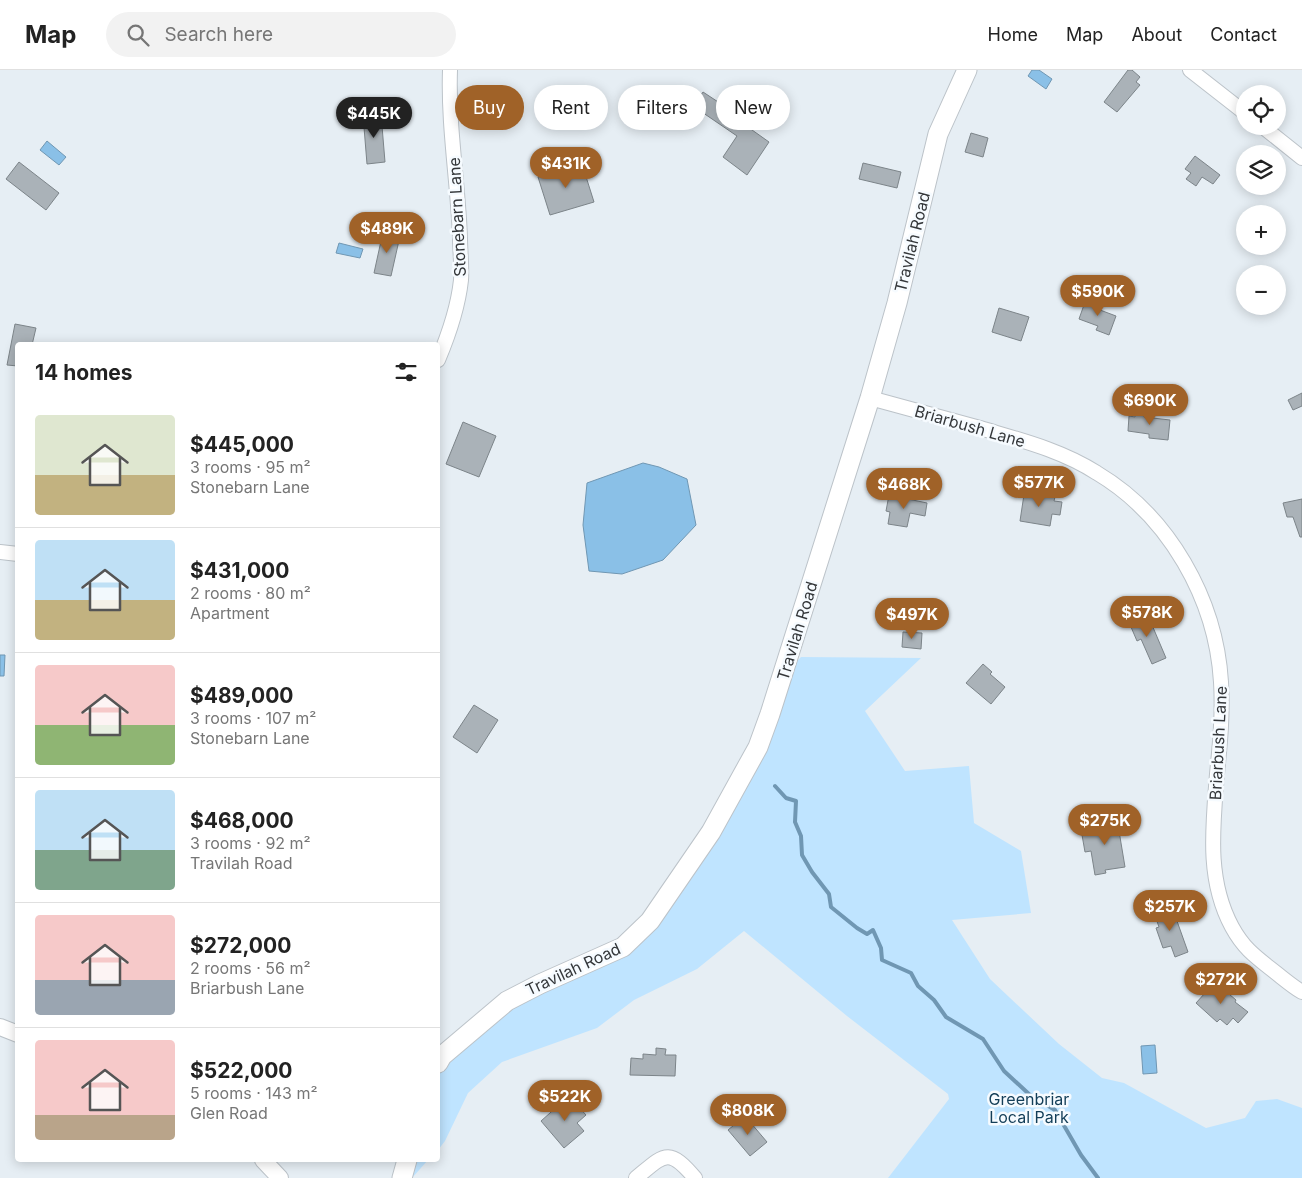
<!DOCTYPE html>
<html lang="en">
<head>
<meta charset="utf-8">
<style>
  body { margin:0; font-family:Inter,sans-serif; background:#f2f2f2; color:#222; height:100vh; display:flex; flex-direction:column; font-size:19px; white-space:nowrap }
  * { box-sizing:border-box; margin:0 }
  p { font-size:16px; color:#767676 }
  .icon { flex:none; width:28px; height:28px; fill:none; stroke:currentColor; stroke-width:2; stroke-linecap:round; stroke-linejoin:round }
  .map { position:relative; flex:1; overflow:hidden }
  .drawer { position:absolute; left:15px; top:272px; width:425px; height:820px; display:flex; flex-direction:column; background:#fff; border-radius:5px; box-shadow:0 2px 12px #0003 }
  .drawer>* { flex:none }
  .hud { position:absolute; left:455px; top:15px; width:475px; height:45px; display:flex; gap:10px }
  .controls { position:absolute; left:1236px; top:15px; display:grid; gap:10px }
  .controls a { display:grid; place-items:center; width:50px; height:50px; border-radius:50%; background:#fff; box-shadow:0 2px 12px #0003; font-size:25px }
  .price { position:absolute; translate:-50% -42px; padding:0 11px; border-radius:18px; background:#a06228; color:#fff; font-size:16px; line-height:32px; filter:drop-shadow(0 1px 2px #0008) }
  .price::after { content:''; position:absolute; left:50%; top:30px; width:15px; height:11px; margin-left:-8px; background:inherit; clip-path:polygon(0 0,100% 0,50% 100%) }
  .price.on { background:#222; color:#fff }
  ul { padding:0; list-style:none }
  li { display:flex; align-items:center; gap:15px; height:125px; padding:0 20px }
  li+li { border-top:1px solid #e0e0e0 }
  li span { display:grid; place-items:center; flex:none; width:140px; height:100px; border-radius:5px; color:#555 }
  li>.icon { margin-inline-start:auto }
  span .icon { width:60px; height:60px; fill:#fffc; stroke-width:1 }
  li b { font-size:21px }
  h2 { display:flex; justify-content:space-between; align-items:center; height:60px; padding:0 20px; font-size:21px }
  .pill { padding:0 18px; border-radius:22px; background:#fff; box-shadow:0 2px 12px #0003; font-size:18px; line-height:45px }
  .pill.on { background:#a06228; color:#fff }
  header { display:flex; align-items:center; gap:30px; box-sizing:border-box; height:70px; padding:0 25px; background:#fff; border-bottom:1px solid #e0e0e0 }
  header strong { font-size:24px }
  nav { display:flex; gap:28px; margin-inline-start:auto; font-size:18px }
  .search { width:350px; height:45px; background:#f2f2f2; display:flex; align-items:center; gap:12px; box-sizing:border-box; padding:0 18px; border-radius:28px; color:#767676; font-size:19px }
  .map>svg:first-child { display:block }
  .green { fill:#bfe4ff }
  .water { fill:#8ac0e7; stroke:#7097b3 }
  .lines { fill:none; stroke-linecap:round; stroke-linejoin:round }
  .stream { stroke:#7097b3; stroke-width:4 }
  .building { fill:#aab2b8; stroke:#7c8489 }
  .minor-casing { stroke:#bcc3c9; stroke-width:16 }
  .tertiary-casing { stroke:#bcc3c9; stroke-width:18 }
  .secondary-casing { stroke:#bcc3c9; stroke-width:21 }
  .minor { stroke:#fff; stroke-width:14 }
  .tertiary { stroke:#fff; stroke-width:16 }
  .secondary { stroke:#fff; stroke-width:19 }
  .labels { text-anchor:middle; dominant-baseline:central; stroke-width:5; stroke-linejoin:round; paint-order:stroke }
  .street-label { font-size:16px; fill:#34373a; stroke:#f6fbff }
  .park-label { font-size:16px; fill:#133e58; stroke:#f6fbff }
</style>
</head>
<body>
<header>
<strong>Map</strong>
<div class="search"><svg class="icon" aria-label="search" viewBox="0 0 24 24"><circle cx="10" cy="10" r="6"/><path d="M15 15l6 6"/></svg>Search here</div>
<nav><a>Home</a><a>Map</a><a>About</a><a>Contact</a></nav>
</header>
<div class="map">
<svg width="1302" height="1108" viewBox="0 0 1302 1108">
  <rect width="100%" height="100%" fill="#e6eef4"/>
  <path class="green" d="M801,587l120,1 -56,53 40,60 64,-5 5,57 47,28 10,62 -79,7 38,59 69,65 43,34 22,5 82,45 39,-10 11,-17 21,-2 25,9v70h-414l61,-79 -1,-5 -101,-78 -103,-85 -47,38 -63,31 -37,28 -95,34 -34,31 -23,48 -7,9v-87l69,-62 116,-54 88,-115 71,-155z
    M407,1090h21l-16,18h-10z"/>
  <path class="water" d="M1032,0h7l13,9 -6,10 -18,-13z
    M47,71l19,16 -7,8 -19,-15z
    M339,173l24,6 -3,9 -24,-5z
    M643,393l16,4 28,12 9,46 -33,35 -41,14 -33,-3 -6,-46 4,-42z
    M0,585h5l-1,21h-4z
    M1155,975l2,28 -14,1 -2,-28z"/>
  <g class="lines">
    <path class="stream" d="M775,716l11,12 10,3 -1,21 6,14 1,19 10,17 17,22 2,13 26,21 10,6 6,-4 8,18 1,12 29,13 7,13 16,14 12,17 37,22 21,32 26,24 25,15 26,45 17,23"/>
  </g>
  <path class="building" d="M1128,0h4l8,7 -4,5 4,3 -23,27 -13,-10z
    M703,22l44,29 -2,4 24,17 -22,33 -24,-18 14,-21 -44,-30z
    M381,44l4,48 -18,2 -4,-49z
    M971,63l17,5 -5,19 -18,-5z
    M1195,86l25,19 -7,9 -11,-7 -6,9 -10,-7 5,-6 -6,-4z
    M19,92l40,31 -13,17 -40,-31z
    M863,93l38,9 -4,16 -38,-9z
    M582,94l12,38 -44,13 -12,-38z
    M383,162l17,4 -9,40 -17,-3z
    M1093,231l9,3 -2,6 16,6 -7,19 -13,-5 2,-4 -19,-7 6,-17 7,3z
    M999,238l30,9 -8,24 -29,-9z
    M15,254l21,4 -4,17h-14v21l-11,-1z
    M1302,323v13l-9,4 -5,-10z
    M1135,342l10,1 -1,4 26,3 -2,20 -19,-2v-4l-21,-3 1,-15 6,1z
    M463,352l33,14 -17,41 -33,-13z
    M1025,418l24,5 -1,2 7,2 -1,4 8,1 -2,13 -8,-1 -2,12 -30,-5z
    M889,425l38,8 -2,13 -15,-3 -3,14 -19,-3 2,-12 -4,-1z
    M1302,429v38h-2l-7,-20h-6l-4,-14z
    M1143,544l6,12 3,-1 14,33 -14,6 -11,-25 -4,2 -9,-21z
    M903,562l19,1 -1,16 -19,-2z
    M983,594l9,8 -2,2 15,13 -14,17 -25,-21z
    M474,635l24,15 -21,33 -24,-16z
    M1117,749l8,48 -20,3 1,3 -11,2 -4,-24 -6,1 -3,-17 10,-1 -2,-11z
    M1172,837l16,45 -13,5 -4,-11 -8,2 -7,-20 3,-1 -5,-14z
    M1215,912l21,18 -1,2 13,10 -10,11 -5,-5 -6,7 -7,-6 -3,3 -21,-19z
    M656,978l10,1 -1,6h11l-1,21 -45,-1 1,-17 12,1v-5l13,1z
    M569,1026l17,19 -9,8 7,8 -20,17 -23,-27z
    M745,1046l22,26 -17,14 -22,-26z"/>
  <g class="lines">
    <defs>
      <path id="minor" d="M1190,0l55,43
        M1262,56l40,32
        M438,290c11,-26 20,-52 23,-80 1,-14 -1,-29 -1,-42 -2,-56 -12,-112 -10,-168
        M870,328c37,10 73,20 110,30 40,12 81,22 117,45 72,43 119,126 124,209 2,31 -1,62 -4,92 -4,52 -11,105 15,153 12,22 24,30 43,45 9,7 17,14 27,20
        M0,482l18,2
        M636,1108c28,-23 32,-32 59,0"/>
      <path id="tertiary" d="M0,957l18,7
        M263,1090l17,18"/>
      <path id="secondary" d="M438,993l4,-7 65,-55 33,-17 83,-37 27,-26 61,-89 47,-85 12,-33 100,-316 27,-95 41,-169 29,-64
        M402,1108l5,-18"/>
    </defs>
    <use href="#minor" class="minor-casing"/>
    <use href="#tertiary" class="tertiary-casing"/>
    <use href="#secondary" class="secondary-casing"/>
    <use href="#minor" class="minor"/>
    <use href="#tertiary" class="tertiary"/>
    <use href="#secondary" class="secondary"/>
  </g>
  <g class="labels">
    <g class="street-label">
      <text transform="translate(457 147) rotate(-93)">Stonebarn Lane</text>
      <text transform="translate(912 172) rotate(-76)">Travilah Road</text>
      <text transform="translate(970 356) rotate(16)">Briarbush Lane</text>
      <text transform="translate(797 561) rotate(-73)">Travilah Road</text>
      <text transform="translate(1218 673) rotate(-87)">Briarbush Lane</text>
      <text transform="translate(573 899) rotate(-25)">Travilah Road</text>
    </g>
    <g class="park-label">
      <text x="1029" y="1029">Greenbriar<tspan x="1029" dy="18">Local Park</tspan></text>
    </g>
  </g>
</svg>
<div class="controls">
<a><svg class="icon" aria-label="locate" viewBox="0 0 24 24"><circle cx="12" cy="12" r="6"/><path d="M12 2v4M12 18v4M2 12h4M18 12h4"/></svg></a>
<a><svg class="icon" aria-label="layers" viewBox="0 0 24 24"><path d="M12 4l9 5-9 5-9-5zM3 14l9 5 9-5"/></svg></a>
<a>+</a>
<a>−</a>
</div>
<b class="price on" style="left:374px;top:69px">$445K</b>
<b class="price" style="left:566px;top:119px">$431K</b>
<b class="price" style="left:387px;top:184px">$489K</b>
<b class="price" style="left:1098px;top:247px">$590K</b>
<b class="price" style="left:1150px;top:356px">$690K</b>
<b class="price" style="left:1039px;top:438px">$577K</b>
<b class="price" style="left:904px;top:440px">$468K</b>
<b class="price" style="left:1147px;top:568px">$578K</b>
<b class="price" style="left:912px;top:570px">$497K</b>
<b class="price" style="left:1105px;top:776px">$275K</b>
<b class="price" style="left:1170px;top:862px">$257K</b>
<b class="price" style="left:1221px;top:935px">$272K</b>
<b class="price" style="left:565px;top:1052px">$522K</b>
<b class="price" style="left:748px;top:1066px">$808K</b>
<div class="hud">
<a class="pill on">Buy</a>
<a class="pill">Rent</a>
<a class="pill">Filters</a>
<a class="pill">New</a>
</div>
<section class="drawer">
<h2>14 homes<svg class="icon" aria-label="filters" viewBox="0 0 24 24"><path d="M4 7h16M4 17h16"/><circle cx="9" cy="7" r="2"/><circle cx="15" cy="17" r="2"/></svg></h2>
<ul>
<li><span style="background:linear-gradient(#dfe7d0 60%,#c2b280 0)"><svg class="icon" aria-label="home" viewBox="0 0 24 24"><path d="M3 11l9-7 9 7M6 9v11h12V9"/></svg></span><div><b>$445,000</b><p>3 rooms · 95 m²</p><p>Stonebarn Lane</p></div></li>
<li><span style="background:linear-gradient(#bfe0f5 60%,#c2b280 0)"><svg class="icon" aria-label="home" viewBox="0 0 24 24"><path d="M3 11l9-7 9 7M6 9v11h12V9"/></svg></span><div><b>$431,000</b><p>2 rooms · 80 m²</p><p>Apartment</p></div></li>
<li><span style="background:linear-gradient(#f6c9c9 60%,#8fb573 0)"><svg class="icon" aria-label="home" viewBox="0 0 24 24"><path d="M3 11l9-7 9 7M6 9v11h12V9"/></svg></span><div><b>$489,000</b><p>3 rooms · 107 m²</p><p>Stonebarn Lane</p></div></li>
<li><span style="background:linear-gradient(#bfe0f5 60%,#7fa58c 0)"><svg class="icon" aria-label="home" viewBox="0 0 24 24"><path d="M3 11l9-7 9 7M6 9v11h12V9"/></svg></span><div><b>$468,000</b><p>3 rooms · 92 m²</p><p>Travilah Road</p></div></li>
<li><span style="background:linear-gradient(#f6c9c9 65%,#9aa5b1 0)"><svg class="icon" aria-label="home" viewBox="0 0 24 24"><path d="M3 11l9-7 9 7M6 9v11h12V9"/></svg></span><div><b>$272,000</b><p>2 rooms · 56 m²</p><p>Briarbush Lane</p></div></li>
<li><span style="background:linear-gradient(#f6c9c9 75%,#b9a48a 0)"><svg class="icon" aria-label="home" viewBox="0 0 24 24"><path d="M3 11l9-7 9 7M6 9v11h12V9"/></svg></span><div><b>$522,000</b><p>5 rooms · 143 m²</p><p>Glen Road</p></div></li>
</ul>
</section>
</div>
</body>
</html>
